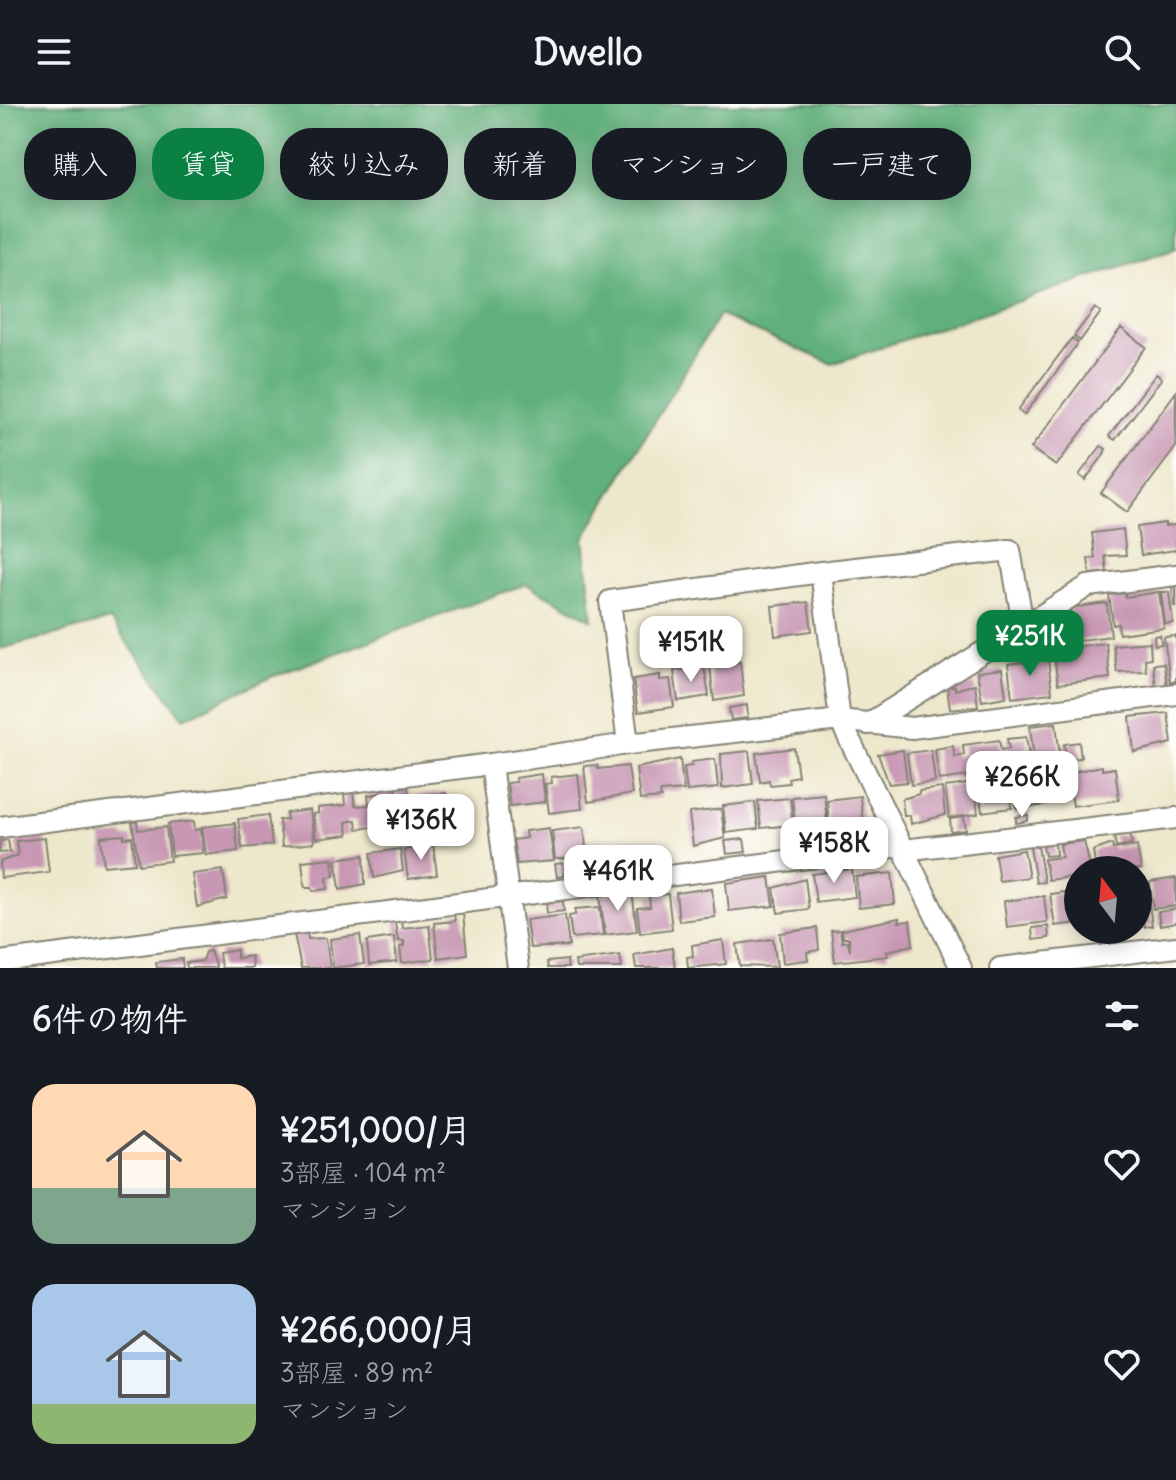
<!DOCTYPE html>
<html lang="ja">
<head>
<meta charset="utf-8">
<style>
  body { margin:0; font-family:Delius,"Klee One",sans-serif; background:#20242c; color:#f1f3f6; height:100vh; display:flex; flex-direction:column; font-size:30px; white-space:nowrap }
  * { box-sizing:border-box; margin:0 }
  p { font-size:26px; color:#9ea1a6 }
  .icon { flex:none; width:44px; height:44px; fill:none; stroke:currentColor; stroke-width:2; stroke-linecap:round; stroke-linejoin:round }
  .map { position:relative; height:864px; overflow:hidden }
  .drawer { display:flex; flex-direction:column; background:#171b24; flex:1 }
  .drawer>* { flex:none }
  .hud { position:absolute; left:24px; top:24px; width:1128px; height:72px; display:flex; gap:16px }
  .needle { width:52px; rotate:344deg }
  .buttons { position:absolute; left:1064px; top:752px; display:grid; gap:16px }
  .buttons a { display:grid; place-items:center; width:88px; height:88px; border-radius:50%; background:#171b24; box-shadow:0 4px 20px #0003; font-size:40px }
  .price { position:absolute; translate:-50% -68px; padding:0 18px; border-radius:16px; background:#fff; color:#222; font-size:26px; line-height:52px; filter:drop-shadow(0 2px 4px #0008) }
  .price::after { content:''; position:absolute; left:50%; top:48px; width:24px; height:18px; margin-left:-12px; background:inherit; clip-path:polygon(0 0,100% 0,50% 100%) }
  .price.selected { background:#0b8043; color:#fff }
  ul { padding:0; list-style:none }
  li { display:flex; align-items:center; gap:24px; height:200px; padding:0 32px }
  li span { display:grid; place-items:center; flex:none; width:224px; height:160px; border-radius:24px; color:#555 }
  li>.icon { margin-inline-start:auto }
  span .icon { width:96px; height:96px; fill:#fffc; stroke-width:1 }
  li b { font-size:34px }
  h2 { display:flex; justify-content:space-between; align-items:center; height:96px; padding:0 32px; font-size:34px }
  .pill { padding:0 28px; border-radius:32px; background:#171b24; box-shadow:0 4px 20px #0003; font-size:28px; line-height:72px }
  .pill.selected { background:#0b8043; color:#fff }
  header { display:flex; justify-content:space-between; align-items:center; height:104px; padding:0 32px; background:#171b24; font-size:36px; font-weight:800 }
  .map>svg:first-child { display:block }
  .forest { fill:#60b07c; stroke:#3e664c; stroke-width:2 }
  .building { fill:#c797b4 }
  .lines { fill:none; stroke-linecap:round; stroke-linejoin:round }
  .minor-casing { stroke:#848274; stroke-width:24 }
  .minor { stroke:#fff; stroke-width:20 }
</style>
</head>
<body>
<header><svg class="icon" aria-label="menu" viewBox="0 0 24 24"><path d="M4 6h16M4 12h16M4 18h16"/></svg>Dwello<svg class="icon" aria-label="search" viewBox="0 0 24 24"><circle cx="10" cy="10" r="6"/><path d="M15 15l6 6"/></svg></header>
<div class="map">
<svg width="1176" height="864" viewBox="0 0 1176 864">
  <rect width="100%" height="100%" fill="#fdfcf7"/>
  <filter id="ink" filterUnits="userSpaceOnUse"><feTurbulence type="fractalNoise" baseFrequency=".0125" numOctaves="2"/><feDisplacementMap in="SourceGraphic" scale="16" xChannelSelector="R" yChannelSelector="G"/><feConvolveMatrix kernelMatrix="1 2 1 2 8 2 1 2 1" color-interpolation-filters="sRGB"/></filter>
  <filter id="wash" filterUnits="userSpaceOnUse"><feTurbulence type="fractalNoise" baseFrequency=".006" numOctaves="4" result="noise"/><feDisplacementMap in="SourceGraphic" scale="32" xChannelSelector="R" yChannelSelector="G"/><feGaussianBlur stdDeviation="1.8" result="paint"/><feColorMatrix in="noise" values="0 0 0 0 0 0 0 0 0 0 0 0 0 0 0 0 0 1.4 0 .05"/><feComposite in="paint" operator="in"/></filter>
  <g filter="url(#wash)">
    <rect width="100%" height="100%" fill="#ede7cb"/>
    <path class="forest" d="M0,0h1176v144l-344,116 -113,-49 -135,223 9,82 -67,-36 -255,93 -87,41 -74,-98 -110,29z"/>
    <g id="blocks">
      <path class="building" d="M1095,204l6,4 -21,29 -6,-5z
        M1121,224l25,19 -90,119 -25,-18z
        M1072,234l6,5 -54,72 -6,-5z
        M1156,270l6,4 -47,62 -6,-4z
        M1176,288v55l-49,65 -26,-19z
        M1101,342l5,3 -3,7 -18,24 -6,-5z
        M1165,419v3l11,-1v25l-35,5 -4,-28z
        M1123,425l3,26 -21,1 2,16 -17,2 -2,-15 7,-1 -3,-25z
        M1176,482v20h-2l-2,-19z
        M1159,488l5,36 -45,6 -1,-10 -5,1 -4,-30 16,-2v4z
        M1161,488h8l4,31 -8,1z
        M808,498l4,29 -37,5 -3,-30z
        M1107,499l4,33 -37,5 -4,-33z
        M1160,531l2,9 -7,1 -1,-9z
        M1071,532l1,11 34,-4 4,35 -52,6 -5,-34 8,-1 -1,-11z
        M1176,532v45l-6,1 -6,-45z
        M1150,538l1,16 -6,1 1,12 -29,1 -4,-27z
        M1048,555l4,34 -40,5 -4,-34z
        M740,558l4,34 -30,5 -4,-35z
        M1164,559l3,22 -11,1 -3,-22z
        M704,562l5,30 -31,5 -4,-30z
        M1002,565l4,28 -24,4 -5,-29z
        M660,571v5l10,-1 4,28 -36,5 -5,-33z
        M975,580l3,22 -28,3 -3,-22 8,-1v4z
        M747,601l1,13 -17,2 -2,-12z
        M1168,609l4,30 -38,9 -4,-35z
        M1056,619l4,34 -26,3 -4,-34z
        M1026,633l5,31 -92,12 -4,-31 18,-3 2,11 9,-2 -1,-10 36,-5 2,10 8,-1 -2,-10z
        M1079,638l2,16 -15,1 -2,-15z
        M794,644l4,28 -10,2 1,5 -19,2 -1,-5 -9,2 -4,-29z
        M903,646l4,32 -18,2 -11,-30z
        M931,646l4,32 -24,3 -4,-32z
        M749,647l4,33 -31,4 -1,-34z
        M680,655l4,31 -24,2 1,6 -21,2 -4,-32z
        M715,655l3,29 -31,3 -3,-24 8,-1 -1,-4z
        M597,661l1,4 30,-3 4,28 -44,8 -4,-36z
        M1102,662v4l13,-2 4,32 -46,6 -5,-33z
        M1066,665l1,10 -7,1 -1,-10z
        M542,670l3,28 -35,4 -3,-23 9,-1 -1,-4z
        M578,670l4,35 -33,4 -4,-29 7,-1 -1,-6z
        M1008,673l4,31 -30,4 -4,-31z
        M1043,675l3,26 -29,4 -4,-26z
        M974,679l4,31 -29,4 -4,-31z
        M408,682l1,11 37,-4 3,25 -49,2 -4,-32z
        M942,684l3,27 -34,9 -1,-9h-6l-2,-16 17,-5v-3z
        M353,688l2,14 14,-1 -1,-10 27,-3 4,32 -42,5 -1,-9 -10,2 2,13 -32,4 -3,-25 5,-1v-5l27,-3 -1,-12z
        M824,690l3,28 -10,1v5l-21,2 -4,-33z
        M860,692l3,28 -27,6 1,10 -7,1 -3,-41z
        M790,694l3,27 -32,3 -3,-27z
        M755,698l3,27 -32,4 -3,-27z
        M721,705l4,29 -32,8 -4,-33z
        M310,706l4,33 -32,4 -3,-27h8l-1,-7z
        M268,711l4,30 -30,3 -4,-29z
        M1028,711v6l-12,2v-6z
        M964,713l2,13 -15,2 -1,-13z
        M137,717l1,9 28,-3 4,34 -31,4 -7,-43z
        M194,717l1,9 6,-1 2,24 -31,3 -4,-32z
        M235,719l3,28 -32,4 -4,-28z
        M584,723l3,31 -32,1 -3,-28z
        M549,724l5,33 -37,3 -4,-24 13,-2 -1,-7z
        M396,726l1,7 -9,1 -1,-6z
        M1130,730l2,10 -16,3 -2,-11z
        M124,731v3l8,-1 3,26 -31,3 -3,-29z
        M45,734l4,34 -48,6 -1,-16 18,-7 -2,-14z
        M744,735l2,13 -19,2 -2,-13z
        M8,736l2,12 -10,1v-12z
        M1084,737l7,29h-13v6l-30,4 -4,-21 18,-2 -2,-13z
        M1055,739l1,12 -11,1 -2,-11z
        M433,740l4,31 -29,4 -4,-29z
        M1112,740l1,5 24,-3 4,24h-45l-3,-19z
        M1038,742l6,36 -8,1 -6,-36z
        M400,745l3,22 -29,7 -3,-25z
        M1024,746l5,27 -30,4 -4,-26z
        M364,751l1,29 -25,5 -4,-30z
        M332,754l2,18 -7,1 1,12 -15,2 -1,-4h-7l-3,-26z
        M563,759l1,13 -7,1 -2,-13z
        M852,765l3,28 -39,5 -4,-28z
        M223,766l4,29 -30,8 -5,-33z
        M892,769l3,31 -36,4 -3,-31z
        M770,773l4,29 -45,5 -3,-28z
        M1176,774v28l-23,3 -3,-27z
        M805,775l4,30 -31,4 -4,-25z
        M712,784l3,29 -36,4 -3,-28z
        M1078,786v33l-23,3 -5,-32z
        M632,787l5,40 -32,4 -5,-40z
        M668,790l4,35 -32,4 -3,-25 13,-1 -1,-11z
        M1044,792l3,26 -40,5 -3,-26z
        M1148,792l4,30 -8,1 -4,-30z
        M563,797l1,10 -17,2 -1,-10z
        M600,803l3,28 -31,3 -3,-22 6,-1v-6z
        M1176,805v14l-16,3 -2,-14z
        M463,809l4,41 -29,4 -4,-35 21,-2 -1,-7z
        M565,811l4,31 -39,2 -4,-28z
        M899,814v4l11,-1 3,24 -26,6 1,5 -53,6 -4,-31 9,-1 2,12 6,-1 2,10 -1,-13h-6l-1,-8z
        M401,817l1,7 27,-3 4,34 -31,4 -2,-16 4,-1v-5h-6l-3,-19z
        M1048,822l1,12 -16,2 -1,-12z
        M817,824l2,22 -12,2 1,8 -25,3 -3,-30z
        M307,829l1,6 18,-1 4,30h-29l-7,-34z
        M360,831l4,29 -31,4 -3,-29z
        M394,833l3,25 -28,3 -2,-24z
        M773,835l4,28 -37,-1 -3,-22z
        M723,836l3,24 -38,4 -1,-11 6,-1 -1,-11z
        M672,844l3,20h-39l-2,-13z
        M237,846v8l14,-2 1,12h-31l-2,-15z
        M210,847l6,17h-29l-1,-5 16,-2 3,-9z
        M620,851l2,13h-46l-1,-7z
        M182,855l1,9h-26l-1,-6z
        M567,856l1,8h-20l-1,-6z"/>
    </g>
  </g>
  <g filter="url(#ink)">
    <use href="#blocks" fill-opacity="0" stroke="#848274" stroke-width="2"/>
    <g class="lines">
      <defs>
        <path id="minor" d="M821,468l189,-22 13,74
          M868,620l220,-138 88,-11
          M628,640l-18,-143 211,-29 19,148 121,248
          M0,723l491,-63
          M903,746l273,-32
          M0,858l901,-116
          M518,864l-27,-204 137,-20 212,-24 72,8 264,-34
          M1000,864l176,-21"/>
      </defs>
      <use href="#minor" class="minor-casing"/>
      <use href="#minor" class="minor"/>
    </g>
  </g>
</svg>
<div class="buttons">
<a><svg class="needle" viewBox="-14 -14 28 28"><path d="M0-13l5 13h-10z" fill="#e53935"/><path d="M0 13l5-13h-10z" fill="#9ea1a6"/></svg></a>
</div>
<b class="price selected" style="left:1030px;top:574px">¥251K</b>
<b class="price" style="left:691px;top:580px">¥151K</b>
<b class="price" style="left:1022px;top:715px">¥266K</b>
<b class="price" style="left:421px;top:758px">¥136K</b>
<b class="price" style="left:834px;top:781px">¥158K</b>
<b class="price" style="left:618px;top:809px">¥461K</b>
<div class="hud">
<a class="pill">購入</a>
<a class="pill selected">賃貸</a>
<a class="pill">絞り込み</a>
<a class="pill">新着</a>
<a class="pill">マンション</a>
<a class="pill">一戸建て</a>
</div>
</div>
<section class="drawer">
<h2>6件の物件<svg class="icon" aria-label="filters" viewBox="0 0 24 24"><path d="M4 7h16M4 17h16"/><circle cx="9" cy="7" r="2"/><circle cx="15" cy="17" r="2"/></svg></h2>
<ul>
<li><span style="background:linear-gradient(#ffd9b3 65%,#7fa58c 0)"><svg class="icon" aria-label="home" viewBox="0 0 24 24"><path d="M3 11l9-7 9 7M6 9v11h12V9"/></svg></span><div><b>¥251,000/月</b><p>3部屋 · 104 m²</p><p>マンション</p></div><svg class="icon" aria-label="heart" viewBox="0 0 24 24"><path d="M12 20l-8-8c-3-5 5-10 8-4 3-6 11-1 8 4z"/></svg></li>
<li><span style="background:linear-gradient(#a9c7e8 75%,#8fb573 0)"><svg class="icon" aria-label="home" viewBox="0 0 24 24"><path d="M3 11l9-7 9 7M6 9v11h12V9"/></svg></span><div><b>¥266,000/月</b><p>3部屋 · 89 m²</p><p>マンション</p></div><svg class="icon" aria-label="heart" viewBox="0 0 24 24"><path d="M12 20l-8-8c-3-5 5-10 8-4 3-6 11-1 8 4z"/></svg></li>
</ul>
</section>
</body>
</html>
